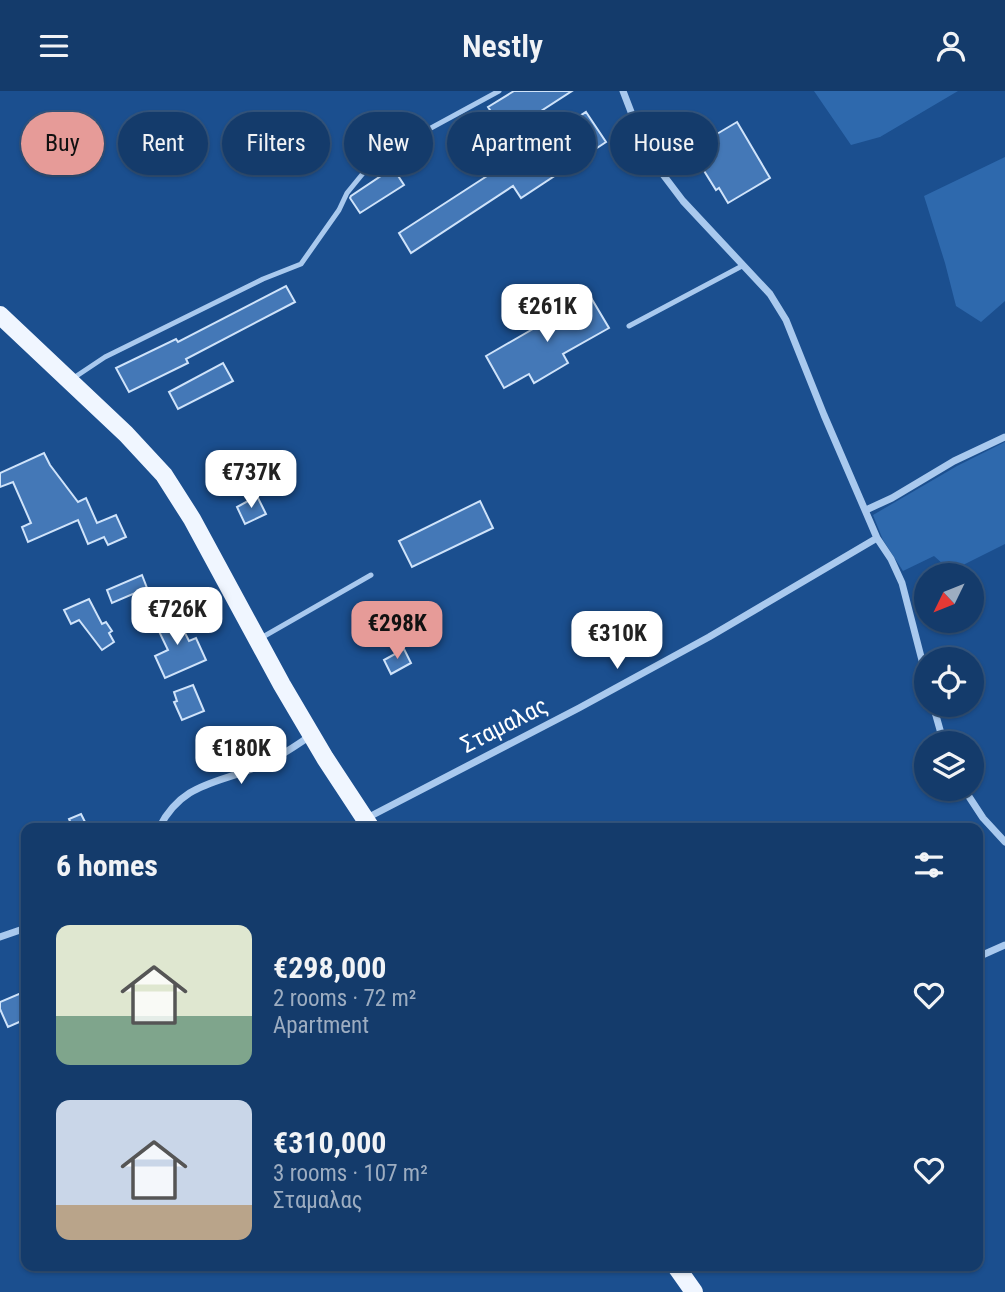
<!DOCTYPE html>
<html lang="en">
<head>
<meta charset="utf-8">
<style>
  body { margin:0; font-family:"Roboto Condensed",sans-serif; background:#214673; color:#f1f3f6; height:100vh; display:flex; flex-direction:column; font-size:26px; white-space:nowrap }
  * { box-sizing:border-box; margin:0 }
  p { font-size:23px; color:#9dadc1 }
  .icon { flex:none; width:38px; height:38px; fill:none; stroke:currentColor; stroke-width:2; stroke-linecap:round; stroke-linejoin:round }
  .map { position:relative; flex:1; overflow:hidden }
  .panel { position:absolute; left:21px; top:732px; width:962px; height:448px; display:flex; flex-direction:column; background:#143b6b; border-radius:14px; box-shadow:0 2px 5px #0004,0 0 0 2px #33557e }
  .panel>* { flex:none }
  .guide { position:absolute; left:21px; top:21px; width:964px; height:63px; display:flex; gap:14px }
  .needle { width:46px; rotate:227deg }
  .tools { position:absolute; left:914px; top:472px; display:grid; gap:14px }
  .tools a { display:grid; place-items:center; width:70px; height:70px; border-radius:50%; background:#143b6b; box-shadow:0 2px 5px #0004,0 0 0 2px #33557e; font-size:35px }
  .price { position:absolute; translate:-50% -60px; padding:0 16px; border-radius:14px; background:#fff; color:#222; font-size:23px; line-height:46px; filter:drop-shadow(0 2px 4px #0008) }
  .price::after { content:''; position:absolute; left:50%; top:42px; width:21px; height:16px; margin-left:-10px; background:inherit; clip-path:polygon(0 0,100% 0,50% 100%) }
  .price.current { background:#e69b98; color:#111 }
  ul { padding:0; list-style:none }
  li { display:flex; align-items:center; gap:21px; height:175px; padding:0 35px }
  li span { display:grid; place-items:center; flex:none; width:196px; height:140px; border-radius:14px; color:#555 }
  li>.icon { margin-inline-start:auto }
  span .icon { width:84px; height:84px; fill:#fffc; stroke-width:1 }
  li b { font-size:30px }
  h2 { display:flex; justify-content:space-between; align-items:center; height:84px; padding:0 35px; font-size:30px }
  .pill { padding:0 24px; border-radius:32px; background:#143b6b; box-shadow:0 2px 5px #0004,0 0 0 2px #33557e; font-size:24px; line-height:63px }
  .pill.current { background:#e69b98; color:#111 }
  header { display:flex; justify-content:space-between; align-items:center; height:91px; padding:0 35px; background:#143b6b; font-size:32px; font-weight:600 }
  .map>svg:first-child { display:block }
  .green { fill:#2e69ad }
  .building { fill:#4478b7; stroke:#cfe3fa; stroke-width:2 }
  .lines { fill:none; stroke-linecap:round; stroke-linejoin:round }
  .lane { stroke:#a9c9ee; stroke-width:5 }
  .street { stroke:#a9c9ee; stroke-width:7 }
  .primary { stroke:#f0f6ff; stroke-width:18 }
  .labels { text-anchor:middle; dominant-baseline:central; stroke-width:5; stroke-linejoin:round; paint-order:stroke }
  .street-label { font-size:24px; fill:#fff; stroke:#1b4f8f }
</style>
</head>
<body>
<header><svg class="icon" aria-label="menu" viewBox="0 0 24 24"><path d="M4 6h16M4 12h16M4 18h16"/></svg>Nestly<svg class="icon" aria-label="person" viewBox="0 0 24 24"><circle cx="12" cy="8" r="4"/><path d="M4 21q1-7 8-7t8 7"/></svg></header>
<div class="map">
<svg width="1005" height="1201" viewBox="0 0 1005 1201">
  <rect width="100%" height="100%" fill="#1b4f8f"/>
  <path class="green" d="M814,0h144l-78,46 -29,8z
    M1005,66v144l-24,21 -25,-16 -11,-43 -21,-67z
    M1005,351v102l-54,27 -17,-15 -31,15 -20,-31 -10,-25 84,-49z"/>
  <path class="building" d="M514,0h58l-48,31 -4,-4 -36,23 -8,-13 18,-12 -6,-9z
    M586,21l20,30 -85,56 -8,-12 -102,67 -12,-20z
    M737,31l33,56 -42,25 -9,-15 -3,2 -15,-24 4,-2 -10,-17z
    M393,77l11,17 -44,28 -10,-15 1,-2z
    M286,195l9,16 -109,57 2,4 -59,29 -13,-24 60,-29 2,3z
    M590,205l19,32 -46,26 5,9 -34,20 -5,-9 -25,14 -18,-32z
    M223,272l10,18 -55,28 -9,-17z
    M44,362l6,12 28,37 8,-4 11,25 19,-8 10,22 -18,8 -4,-8 -16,7 -10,-24 -50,22 -6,-15 9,-4 -18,-41 -13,5v-14z
    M257,405l9,18 -21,10 -8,-17z
    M480,410l13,27 -81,39 -13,-26z
    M142,484l5,13 -35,15 -5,-13z
    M89,508l13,25 4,-2 6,9 -3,2 5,9 -12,8 -23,-30 -8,4 -7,-14z
    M174,520l15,30 7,-3 10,22 -41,18 -10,-22 13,-6 -14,-29z
    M404,558l7,14 -20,11 -7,-14z
    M193,594l11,26 -22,9 -8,-18 3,-1 -3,-9z
    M81,723l7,14h-15l-4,-9z
    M26,900v28l-18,8 -8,-18v-7z"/>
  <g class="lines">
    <path class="lane" d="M629,235l113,-60
      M72,288l33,-22 158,-78 38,-15 38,-54 8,-17 22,-27 16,-13 114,-62
      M261,547l110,-63"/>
    <path class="street" d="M623,0l15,39 20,38 25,33 87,93 16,26 38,95 53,123 14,21 11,24 24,93
      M866,419l26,-12 62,-37 51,-24
      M933,614l11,39
      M964,698l19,29 22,24
      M365,728l214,-111 130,-71 168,-99
      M159,737c24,-48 62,-44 104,-64 17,-7 32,-18 47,-28
      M0,846l26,-9
      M978,866l27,-12"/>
    <path class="primary" d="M0,224l126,119 38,41 28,44 90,166 43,73 46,70
      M675,1174l19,27"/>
  </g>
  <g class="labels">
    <g class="street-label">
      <text transform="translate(504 634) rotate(-27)">Σταμαλας</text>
    </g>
  </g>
</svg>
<div class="tools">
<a><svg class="needle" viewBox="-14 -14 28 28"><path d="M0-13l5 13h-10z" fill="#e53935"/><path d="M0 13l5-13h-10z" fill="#9dadc1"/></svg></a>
<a><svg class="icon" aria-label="locate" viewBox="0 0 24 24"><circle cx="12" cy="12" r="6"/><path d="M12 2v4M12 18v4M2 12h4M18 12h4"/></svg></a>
<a><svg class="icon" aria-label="layers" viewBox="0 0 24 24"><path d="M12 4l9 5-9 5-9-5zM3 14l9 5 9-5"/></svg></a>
</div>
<b class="price" style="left:547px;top:253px">€261K</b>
<b class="price" style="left:251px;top:419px">€737K</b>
<b class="price" style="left:177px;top:556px">€726K</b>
<b class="price current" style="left:397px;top:570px">€298K</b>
<b class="price" style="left:617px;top:580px">€310K</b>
<b class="price" style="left:241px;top:695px">€180K</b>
<div class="guide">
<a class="pill current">Buy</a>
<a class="pill">Rent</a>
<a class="pill">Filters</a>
<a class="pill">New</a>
<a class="pill">Apartment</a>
<a class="pill">House</a>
</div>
<section class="panel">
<h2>6 homes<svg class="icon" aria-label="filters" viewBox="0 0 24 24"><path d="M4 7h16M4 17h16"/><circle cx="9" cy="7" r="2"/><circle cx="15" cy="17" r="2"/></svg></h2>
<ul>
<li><span style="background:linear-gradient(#dfe7d0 65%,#7fa58c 0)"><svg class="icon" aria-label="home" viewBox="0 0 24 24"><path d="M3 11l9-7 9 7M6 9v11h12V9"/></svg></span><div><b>€298,000</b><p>2 rooms · 72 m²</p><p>Apartment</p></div><svg class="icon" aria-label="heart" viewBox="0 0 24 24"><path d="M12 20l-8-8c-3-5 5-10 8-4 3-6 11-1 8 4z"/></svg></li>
<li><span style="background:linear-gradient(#c9d6e8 75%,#b9a48a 0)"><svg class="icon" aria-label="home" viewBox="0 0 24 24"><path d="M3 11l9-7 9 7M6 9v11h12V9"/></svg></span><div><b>€310,000</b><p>3 rooms · 107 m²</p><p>Σταμαλας</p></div><svg class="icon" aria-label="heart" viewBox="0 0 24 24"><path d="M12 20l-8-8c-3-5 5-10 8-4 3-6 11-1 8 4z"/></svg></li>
</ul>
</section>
</div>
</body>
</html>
